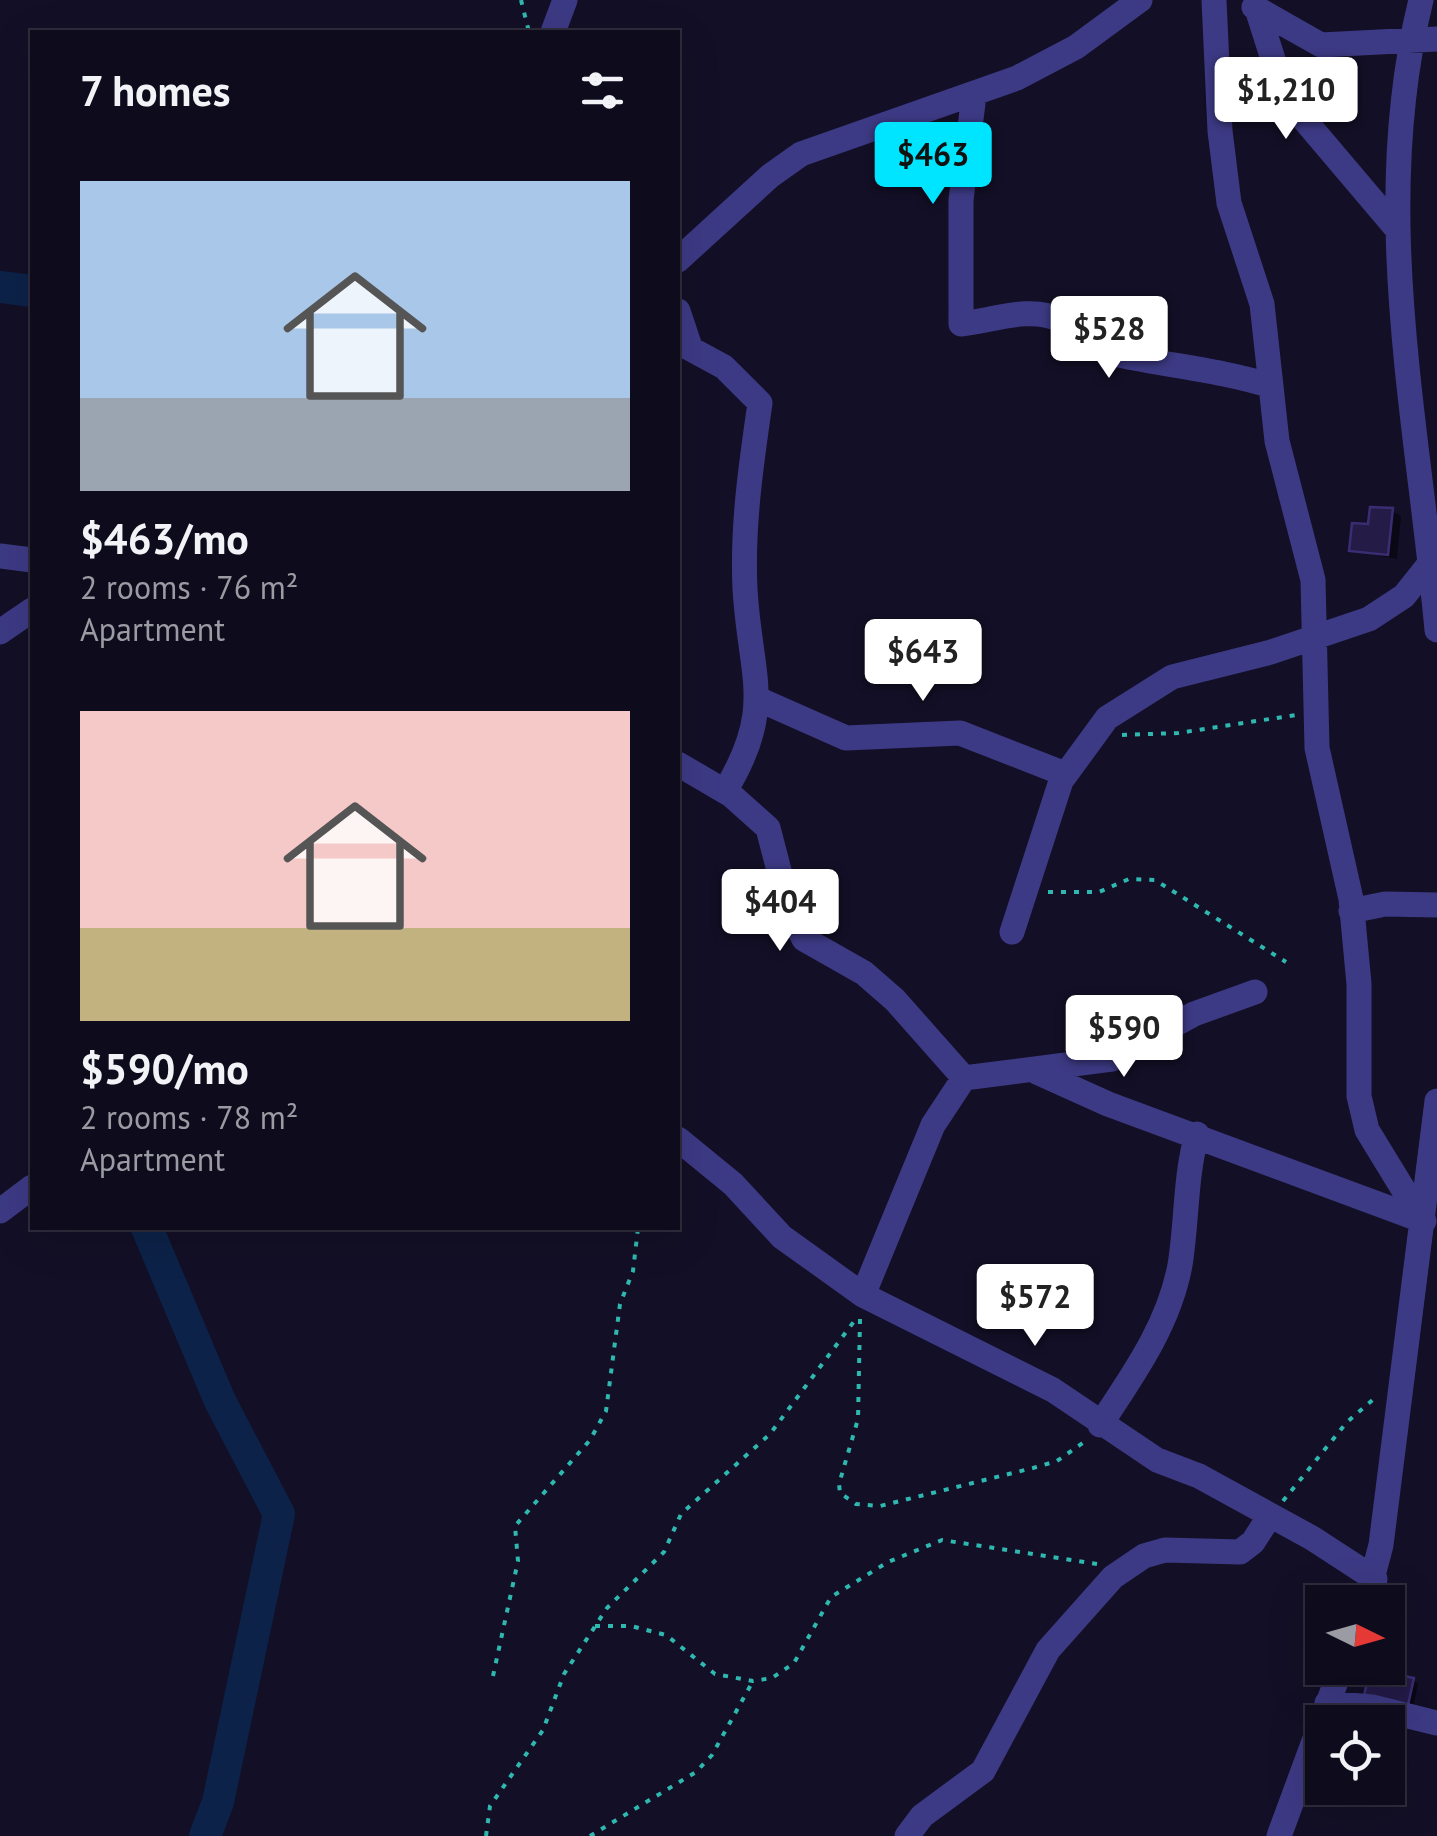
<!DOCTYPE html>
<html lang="en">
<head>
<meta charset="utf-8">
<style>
  body { margin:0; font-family:"PT Sans",sans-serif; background:#1c1929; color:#f1f3f6; height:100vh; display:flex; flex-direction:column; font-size:38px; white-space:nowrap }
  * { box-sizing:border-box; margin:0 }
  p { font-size:32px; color:#9b9ba3 }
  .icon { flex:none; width:55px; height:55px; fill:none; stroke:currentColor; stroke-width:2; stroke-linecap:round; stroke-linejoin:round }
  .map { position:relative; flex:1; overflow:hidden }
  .details { position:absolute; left:30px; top:30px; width:650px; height:1200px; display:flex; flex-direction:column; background:#0e0b1c; border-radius:0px; box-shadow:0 10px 40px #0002,0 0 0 2px #2e2b3b }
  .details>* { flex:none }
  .needle { width:65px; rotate:95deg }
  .controls { position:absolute; left:1305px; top:1585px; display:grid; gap:20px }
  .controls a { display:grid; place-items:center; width:100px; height:100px; border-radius:0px; background:#0e0b1c; box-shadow:0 10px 40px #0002,0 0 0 2px #2e2b3b; font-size:50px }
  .price { position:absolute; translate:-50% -85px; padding:0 22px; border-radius:10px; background:#fff; color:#222; font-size:32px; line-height:65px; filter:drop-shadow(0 2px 5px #0008) }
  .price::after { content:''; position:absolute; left:50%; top:60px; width:30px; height:22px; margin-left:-15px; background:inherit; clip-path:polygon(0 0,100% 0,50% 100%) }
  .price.on { background:#00e5ff; color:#111 }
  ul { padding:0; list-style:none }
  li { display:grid; align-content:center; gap:20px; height:530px; padding:0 50px }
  li span { display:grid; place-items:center; height:310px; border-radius:0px; color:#555 }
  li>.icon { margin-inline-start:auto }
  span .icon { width:180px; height:180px; fill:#fffc; stroke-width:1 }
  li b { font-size:42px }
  h2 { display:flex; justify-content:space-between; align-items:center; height:120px; padding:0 50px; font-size:42px }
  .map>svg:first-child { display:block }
  .shadow { fill:#0007 }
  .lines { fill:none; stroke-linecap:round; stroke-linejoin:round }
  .river { stroke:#0c2248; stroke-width:32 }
  .building { fill:#241b47; stroke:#3b2d73; stroke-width:2.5 }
  .path { stroke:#2fb8b0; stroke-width:4; stroke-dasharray:5 8; stroke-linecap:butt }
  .minor { stroke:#3d3a85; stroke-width:25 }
</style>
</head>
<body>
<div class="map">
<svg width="1437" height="1836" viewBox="0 0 1437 1836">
  <rect width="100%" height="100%" fill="#130f26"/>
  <path class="shadow" d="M1392,511l9,5 -4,43 -45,-9z
    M1413,1680l5,4 -5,23 -41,-9z"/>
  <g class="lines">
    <path class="river" d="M0,287l32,4
      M147,1228l73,173 59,113 -61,288 -13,34"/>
  </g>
  <path class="building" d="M1370,507l23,1 -5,47 -39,-4 3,-28 16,1z
    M1370,1669l44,9 -6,27 -44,-9z"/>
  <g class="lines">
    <path class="path" d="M521,0l8,32
      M1122,735l56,-2 118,-18
      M1048,892h51l30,-13 26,1 131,82
      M860,1319l-2,100 -19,65 1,9 16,11 24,2 153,-38 24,-7 30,-21
      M1283,1501l64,-79 29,-25
      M595,1626h36l35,9 49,39 38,7 19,-3 22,-15 37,-66 57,-35 54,-22 155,24
      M493,1676l25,-115 -3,-35 75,-86 16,-29 14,-107 13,-33 5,-43
      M486,1836l4,-30 53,-76 21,-56 43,-66 57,-56 17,-38 89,-80 88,-118
      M590,1836l106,-64 16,-17 41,-74"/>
    <path class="minor" d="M1214,0l6,131 9,72 33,101 15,137 36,139 4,168 34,151 8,85v112l8,34 55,90
      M1421,0c-52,209 -3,421 16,630
      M1254,7l67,38 116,-6
      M1258,12l27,85 111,131
      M553,32l12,-32
      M974,95l-13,105v124c30,-3 70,-19 99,-4 21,12 34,30 59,35 51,11 101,15 152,31
      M678,260l92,-84 31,-22 216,-76 59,-31 64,-47
      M678,311l12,36
      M678,342l46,25 36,36c-9,62 -18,124 -15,186 5,88 31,118 -20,202
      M0,556l32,4
      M0,632l32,-22
      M760,700l86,38 114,-5 105,41
      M678,764l53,31 37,33 22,85 14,26 60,34 31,27 69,78
      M1351,911l34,-7 52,1
      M1012,932l49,-151 46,-63 65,-41 99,-25 98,-33 35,-23 27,-34h6
      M1037,1072l71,32 316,117
      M678,1139l55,45 49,53 81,58 190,95 104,70 42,16 113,62 63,41
      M0,1211l32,-24
      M863,1295l70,-170 31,-47 148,-19 82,-45 61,-22
      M1100,1425c33,-50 69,-100 80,-160 7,-43 5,-88 17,-131
      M1366,1602l15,-57 56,-444
      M1327,1703l45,4 65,16
      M907,1836l15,-20 61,-45 65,-121 65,-73 31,-21 21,-6 75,2 13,-10 16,-25
      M1279,1836l62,-168"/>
  </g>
</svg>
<div class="controls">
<a><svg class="needle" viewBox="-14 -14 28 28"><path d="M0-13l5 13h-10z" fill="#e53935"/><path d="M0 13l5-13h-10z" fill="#9b9ba3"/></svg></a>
<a><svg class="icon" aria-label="locate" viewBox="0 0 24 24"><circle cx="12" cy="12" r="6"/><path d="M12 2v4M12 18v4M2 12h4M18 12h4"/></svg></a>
</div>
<b class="price" style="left:1286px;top:142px">$1,210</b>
<b class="price on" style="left:933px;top:207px">$463</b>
<b class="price" style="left:1109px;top:381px">$528</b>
<b class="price" style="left:923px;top:704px">$643</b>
<b class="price" style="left:780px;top:954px">$404</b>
<b class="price" style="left:1124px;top:1080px">$590</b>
<b class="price" style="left:1035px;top:1349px">$572</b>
<section class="details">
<h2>7 homes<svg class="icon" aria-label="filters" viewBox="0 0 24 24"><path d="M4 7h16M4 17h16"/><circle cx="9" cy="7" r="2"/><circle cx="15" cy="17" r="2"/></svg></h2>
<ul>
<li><span style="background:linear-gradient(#a9c7e8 70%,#9aa5b1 0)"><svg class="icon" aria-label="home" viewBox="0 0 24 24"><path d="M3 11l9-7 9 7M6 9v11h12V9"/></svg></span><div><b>$463/mo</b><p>2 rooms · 76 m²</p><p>Apartment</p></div></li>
<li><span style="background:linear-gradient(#f6c9c9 70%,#c2b280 0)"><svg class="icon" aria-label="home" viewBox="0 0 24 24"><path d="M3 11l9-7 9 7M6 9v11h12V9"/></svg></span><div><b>$590/mo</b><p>2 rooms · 78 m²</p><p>Apartment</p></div></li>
</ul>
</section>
</div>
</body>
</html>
